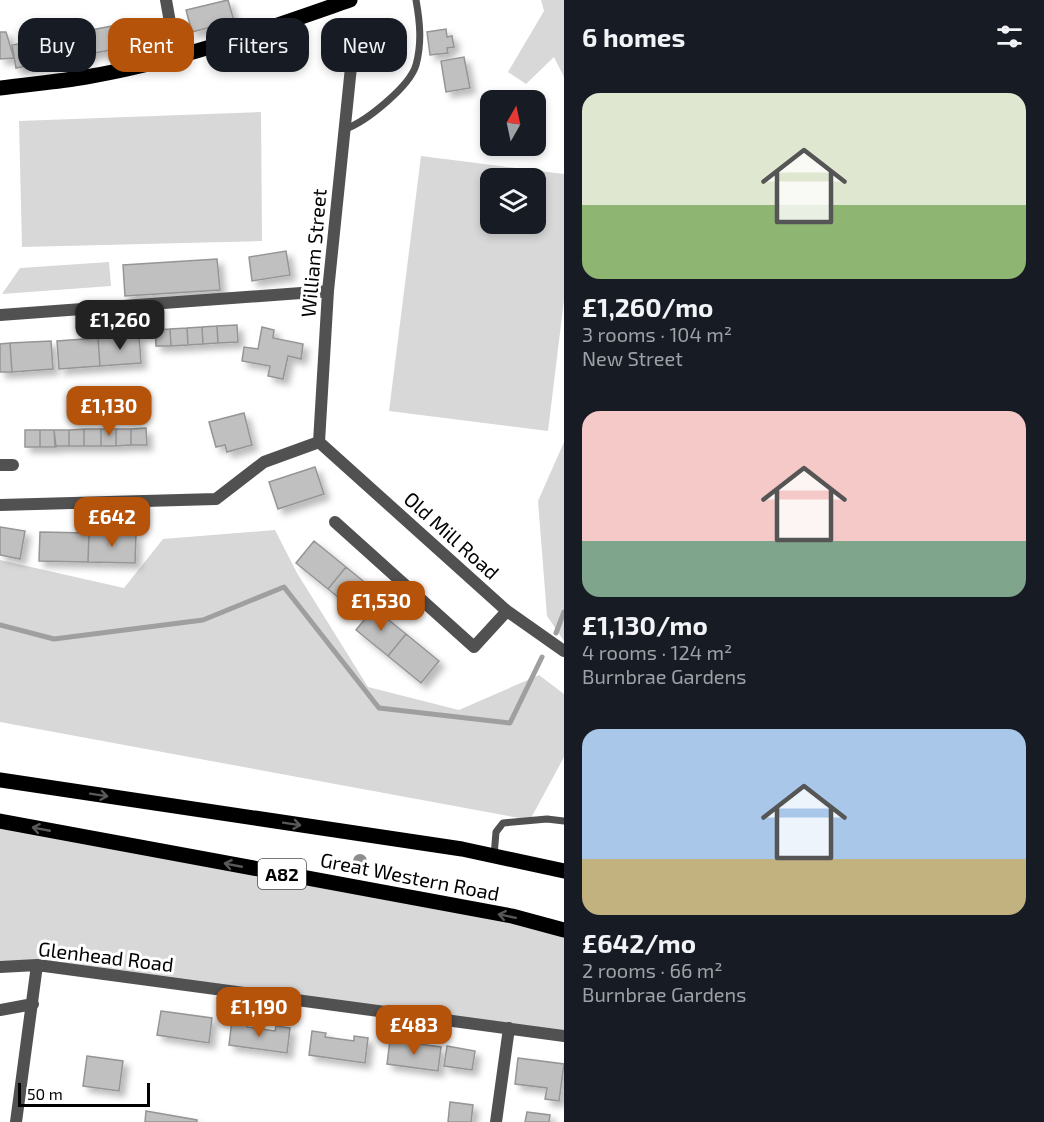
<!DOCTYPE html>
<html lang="en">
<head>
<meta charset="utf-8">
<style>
  body { margin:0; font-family:"Exo 2",sans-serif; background:#20242c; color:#f1f3f6; height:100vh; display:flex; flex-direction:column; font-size:22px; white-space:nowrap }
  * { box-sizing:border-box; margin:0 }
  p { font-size:20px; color:#9ea1a6 }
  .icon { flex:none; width:33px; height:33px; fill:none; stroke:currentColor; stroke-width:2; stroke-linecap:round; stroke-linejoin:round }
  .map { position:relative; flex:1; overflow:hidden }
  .details { display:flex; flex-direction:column; background:#171b24; width:480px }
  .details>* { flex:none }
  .top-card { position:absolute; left:18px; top:18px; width:456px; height:54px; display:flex; gap:12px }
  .needle { width:39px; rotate:9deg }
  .controls { position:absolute; left:480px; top:90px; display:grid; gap:12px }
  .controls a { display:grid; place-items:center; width:66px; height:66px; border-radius:12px; background:#171b24; box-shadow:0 3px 9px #0003; font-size:30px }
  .scale { position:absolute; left:18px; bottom:15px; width:132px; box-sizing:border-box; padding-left:6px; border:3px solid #000; border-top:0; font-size:16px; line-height:21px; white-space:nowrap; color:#000; -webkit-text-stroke:4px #fff; paint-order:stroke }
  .price { position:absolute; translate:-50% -51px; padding:0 14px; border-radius:12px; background:#b45309; color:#fff; font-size:20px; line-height:39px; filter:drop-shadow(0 2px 3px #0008) }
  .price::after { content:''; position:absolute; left:50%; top:36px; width:18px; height:14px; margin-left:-9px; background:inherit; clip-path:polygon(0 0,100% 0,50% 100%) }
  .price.current { background:#222; color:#fff }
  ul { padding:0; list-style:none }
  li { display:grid; align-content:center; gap:12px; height:318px; padding:0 18px }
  li span { display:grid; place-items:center; height:186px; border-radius:18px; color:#555 }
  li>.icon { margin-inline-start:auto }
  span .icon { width:108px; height:108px; fill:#fffc; stroke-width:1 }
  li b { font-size:26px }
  h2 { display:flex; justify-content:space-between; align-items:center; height:72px; padding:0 18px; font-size:26px }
  .tag { padding:0 21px; border-radius:18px; background:#171b24; box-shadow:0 3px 9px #0003; font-size:21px; line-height:54px }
  .tag.current { background:#b45309; color:#fff }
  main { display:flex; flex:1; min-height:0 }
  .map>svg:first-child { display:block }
  .green { fill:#d8d8d8; fill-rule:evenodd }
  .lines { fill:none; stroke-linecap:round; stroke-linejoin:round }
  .stream { stroke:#9f9f9f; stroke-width:5 }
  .building { fill:#c0c0c0; stroke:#959595; stroke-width:1.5; filter:url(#shadow) }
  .lane { stroke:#515151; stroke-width:7 }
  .street { stroke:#515151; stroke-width:12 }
  .primary { stroke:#000; stroke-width:15 }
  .tree { fill:#8d8d8d }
  .oneway { stroke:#595959 }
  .labels { text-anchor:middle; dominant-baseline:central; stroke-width:6; stroke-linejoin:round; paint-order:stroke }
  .shield { fill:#fff; stroke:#4c4c4c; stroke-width:1.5 }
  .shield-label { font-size:18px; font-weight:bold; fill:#000 }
  .street-label { font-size:20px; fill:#000; stroke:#fff }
</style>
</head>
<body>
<main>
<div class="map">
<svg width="564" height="1122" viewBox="0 0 564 1122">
  <defs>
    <filter id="shadow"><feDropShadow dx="5.5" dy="5.5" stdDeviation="3" flood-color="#0004"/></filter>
  </defs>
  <rect width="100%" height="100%" fill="#fff"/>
  <path class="green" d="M541,0h23v77l-10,-20 -28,27 -18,-12 36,-61z
    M261,112l1,129 -240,6 -3,-126z
    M421,156l143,18v126l-16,131 -159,-20zM490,178h46v46h-46z
    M109,262l2,24 -109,8 18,-26z
    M564,442v199l-17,-25 -9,-115z
    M275,530l22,43 71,114 91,23 80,-35 25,19v63l-34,63 -530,-98v-162l124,28 39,-49z
    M0,822l564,108v106l-527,-71 -37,2z"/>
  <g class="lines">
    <path class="stream" d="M0,625l54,14 149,-19 81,-33 95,121 131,15 32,-66
      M556,633l8,-21"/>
  </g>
  <path class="building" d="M228,0l6,21 -42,11 -6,-22z
    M128,23l4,23 -116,22 -4,-23z
    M446,29l1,8 5,-1 2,11 -7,1 1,5 -18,2 -3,-23z
    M0,32h6l8,26 -14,1z
    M464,57l6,31 -24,4 -5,-31z
    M286,251l4,24 -38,6 -3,-24z
    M217,259l3,31 -95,6 -2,-31z
    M237,325l1,17 -20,1 -1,-17z
    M217,326l1,17 -15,1 -1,-17z
    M202,327l1,17 -15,1 -1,-17z
    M262,327l12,3 -1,8 30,6 -2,15 -13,-3 -5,23 -15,-3 2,-10 -28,-5 2,-14 14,2z
    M187,328l1,17 -17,1 -1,-17z
    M170,329l1,17h-15l-1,-16z
    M139,335l2,28 -41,3 -2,-28z
    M98,338l2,28 -41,3 -2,-28z
    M51,341l2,28 -41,3 -2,-29z
    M10,343l2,29h-12v-28z
    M244,413l8,32 -25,7 -2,-7 -9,2 -7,-25z
    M146,428l1,17h-16v-16z
    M84,429v17h-15v-16z
    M84,429h17v17h-17z
    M101,429h15v17h-15z
    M116,429h15v16l-15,1z
    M25,430h15v17h-15z
    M40,430h14l2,17h-16z
    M54,430h15v16h-14z
    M315,467l9,27 -46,15 -9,-27z
    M0,527l25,4 -5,28 -20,-4z
    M40,532l49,1 -1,29 -49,-1z
    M89,533l47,2 -1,28 -47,-1z
    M314,541l32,26 -18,22 -32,-26z
    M346,567l33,27 -18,22 -33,-27z
    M374,608l32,26 -18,22 -32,-26z
    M406,634l33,27 -18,22 -33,-27z
    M161,1011l51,7 -3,25 -52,-8z
    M232,1020l16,3 -1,4 28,4 1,-5 14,2 -3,25 -58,-8z
    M312,1031l14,2 -1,4 29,4v-5l14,2 -3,25 -56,-8z
    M390,1040l51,7 -3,24 -51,-7z
    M447,1046l28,5 -3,19 -28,-4z
    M87,1056l36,5 -4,30 -36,-5z
    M518,1058l46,6 -5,37 -14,-2 2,-11 -32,-4z
    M450,1102l23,3 -2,17h-23z
    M146,1111l51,9v2h-52z
    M527,1112l23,3 -1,7h-24z"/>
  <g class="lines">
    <path class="lane" d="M345,129c21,-7 65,-43 71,-64 6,-22 4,-43 0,-65
      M494,856l2,-24 7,-9 44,-4 17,2"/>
    <path class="street" d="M166,0l10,56
      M0,315l328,-24
      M319,442l9,-151 23,-224
      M319,442l188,169 57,40
      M0,465h13
      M0,505l216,-6 48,-37 55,-20
      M335,522l139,125 33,-36
      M0,967l37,-2 527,71
      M0,1010l33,-6
      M16,1122l21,-157
      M496,1122l13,-94"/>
    <path class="primary" d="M0,88c29,-4 58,-6 86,-11 90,-15 178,-47 264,-77
      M0,780l462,69 102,22
      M0,821l512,95 52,14"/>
  </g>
  <circle class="tree" cx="360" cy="861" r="7"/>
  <defs><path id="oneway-shaft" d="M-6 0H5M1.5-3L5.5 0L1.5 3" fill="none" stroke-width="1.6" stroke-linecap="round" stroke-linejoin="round" transform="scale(1.5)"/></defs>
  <g class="oneway">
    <use href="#oneway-shaft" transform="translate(99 795) rotate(9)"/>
    <use href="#oneway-shaft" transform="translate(292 824) rotate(9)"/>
    <use href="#oneway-shaft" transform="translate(41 829) rotate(-169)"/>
    <use href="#oneway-shaft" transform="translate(233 865) rotate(-169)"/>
    <use href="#oneway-shaft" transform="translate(507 916) rotate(-168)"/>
  </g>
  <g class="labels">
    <rect class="shield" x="258" y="859" width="48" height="30" rx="4.5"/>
    <g class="shield-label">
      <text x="282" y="874">A82</text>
    </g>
    <g class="street-label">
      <text transform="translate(313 253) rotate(-85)">William Street</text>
      <text transform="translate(452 535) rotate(42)">Old Mill Road</text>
      <text transform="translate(410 876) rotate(11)">Great Western Road</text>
      <text transform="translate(106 956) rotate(7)">Glenhead Road</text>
    </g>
  </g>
</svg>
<div class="controls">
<a><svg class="needle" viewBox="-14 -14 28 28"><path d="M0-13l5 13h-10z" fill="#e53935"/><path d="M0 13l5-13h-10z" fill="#9ea1a6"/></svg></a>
<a><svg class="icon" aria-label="layers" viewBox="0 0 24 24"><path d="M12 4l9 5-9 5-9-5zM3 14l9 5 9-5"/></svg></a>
</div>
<div class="scale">50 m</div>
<b class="price current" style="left:120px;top:351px">£1,260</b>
<b class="price" style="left:109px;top:437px">£1,130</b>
<b class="price" style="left:112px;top:548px">£642</b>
<b class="price" style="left:381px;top:632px">£1,530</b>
<b class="price" style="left:259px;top:1038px">£1,190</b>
<b class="price" style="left:414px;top:1056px">£483</b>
<div class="top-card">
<a class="tag">Buy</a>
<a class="tag current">Rent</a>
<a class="tag">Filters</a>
<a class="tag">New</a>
</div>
</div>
<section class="details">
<h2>6 homes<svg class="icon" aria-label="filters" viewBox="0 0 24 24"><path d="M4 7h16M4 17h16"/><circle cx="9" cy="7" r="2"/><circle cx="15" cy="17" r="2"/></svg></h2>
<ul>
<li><span style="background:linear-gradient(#dfe7d0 60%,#8fb573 0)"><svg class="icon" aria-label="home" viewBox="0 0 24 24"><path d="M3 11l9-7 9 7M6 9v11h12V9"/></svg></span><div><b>£1,260/mo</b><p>3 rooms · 104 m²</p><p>New Street</p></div></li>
<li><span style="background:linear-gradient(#f6c9c9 70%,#7fa58c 0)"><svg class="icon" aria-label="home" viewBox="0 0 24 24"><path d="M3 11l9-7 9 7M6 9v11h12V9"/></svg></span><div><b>£1,130/mo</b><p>4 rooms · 124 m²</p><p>Burnbrae Gardens</p></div></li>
<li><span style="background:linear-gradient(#a9c7e8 70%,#c2b280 0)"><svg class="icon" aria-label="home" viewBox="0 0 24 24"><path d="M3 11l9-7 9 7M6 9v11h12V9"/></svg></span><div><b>£642/mo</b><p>2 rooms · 66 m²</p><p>Burnbrae Gardens</p></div></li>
</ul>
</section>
</main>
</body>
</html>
